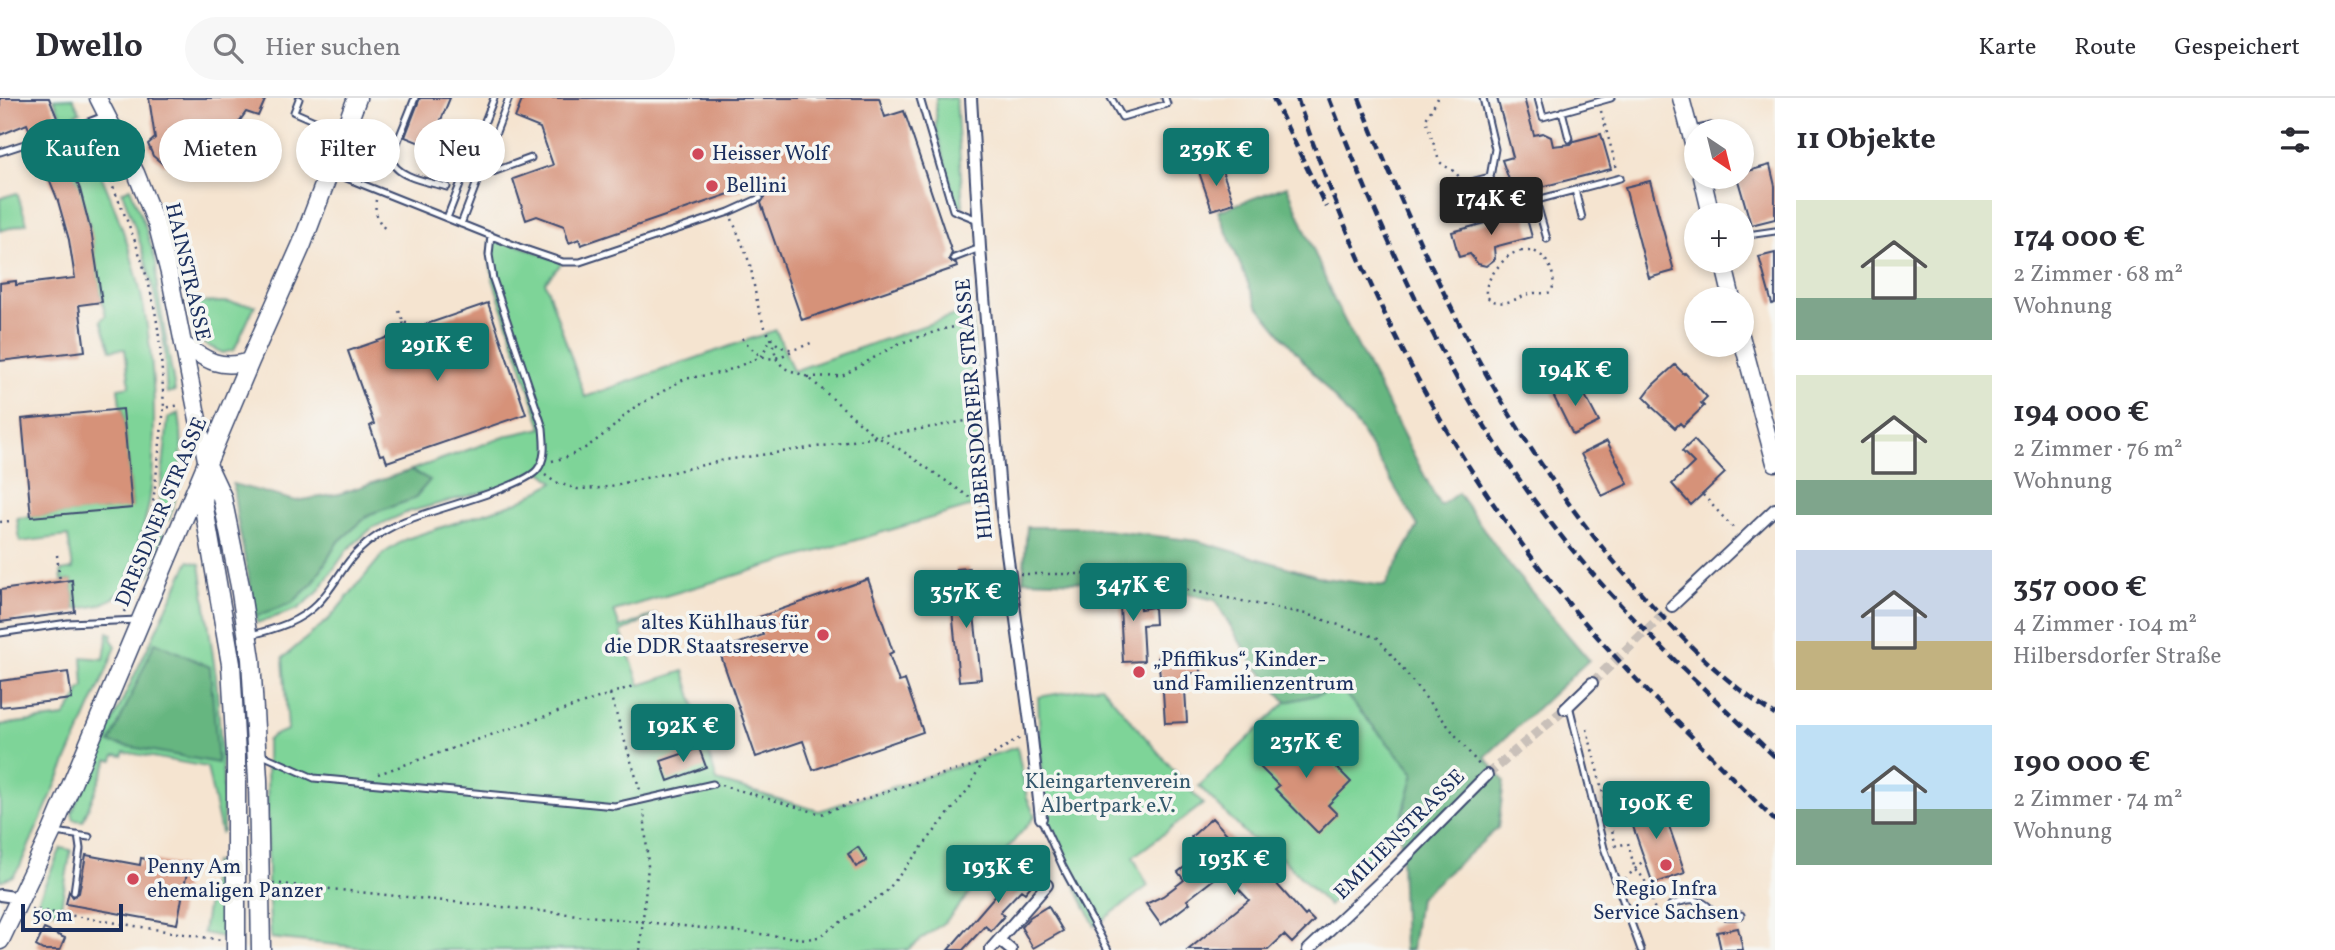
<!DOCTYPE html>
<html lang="de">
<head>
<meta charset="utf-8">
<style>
  body { margin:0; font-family:Vollkorn,serif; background:#f7f7f7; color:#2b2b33; height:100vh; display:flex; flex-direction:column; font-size:26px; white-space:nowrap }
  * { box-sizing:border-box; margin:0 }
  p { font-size:23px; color:#7c7c81 }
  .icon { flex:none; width:38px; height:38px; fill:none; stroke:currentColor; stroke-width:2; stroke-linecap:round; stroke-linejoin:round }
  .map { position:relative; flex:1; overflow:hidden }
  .side { display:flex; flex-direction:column; background:#fff; width:560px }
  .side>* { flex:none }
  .top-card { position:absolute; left:21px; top:21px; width:665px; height:63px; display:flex; gap:14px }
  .needle { width:46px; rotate:145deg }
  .buttons { position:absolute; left:1684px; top:21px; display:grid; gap:14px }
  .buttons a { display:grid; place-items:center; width:70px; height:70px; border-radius:50%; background:#fff; box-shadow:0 4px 10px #0003; font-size:35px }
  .scale { position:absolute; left:21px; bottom:18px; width:102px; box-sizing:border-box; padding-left:7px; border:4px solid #1b2f5e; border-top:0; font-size:19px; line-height:24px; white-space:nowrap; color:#1b2f5e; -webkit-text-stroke:5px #f6f6f2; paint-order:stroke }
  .price { position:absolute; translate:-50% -60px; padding:0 16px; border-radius:7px; background:#0f766e; color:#fff; font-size:23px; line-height:46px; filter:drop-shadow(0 2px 4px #0008) }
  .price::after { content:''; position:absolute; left:50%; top:42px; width:21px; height:16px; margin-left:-10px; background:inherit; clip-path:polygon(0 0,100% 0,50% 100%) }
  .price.active { background:#222; color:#fff }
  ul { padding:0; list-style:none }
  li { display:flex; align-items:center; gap:21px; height:175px; padding:0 21px }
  li span { display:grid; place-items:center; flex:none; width:196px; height:140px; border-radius:0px; color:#555 }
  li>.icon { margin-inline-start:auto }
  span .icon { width:84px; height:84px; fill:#fffc; stroke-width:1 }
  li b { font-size:30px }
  h2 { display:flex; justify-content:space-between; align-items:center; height:84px; padding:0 21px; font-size:30px }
  .pill { padding:0 24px; border-radius:32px; background:#fff; box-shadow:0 4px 10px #0003; font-size:24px; line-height:63px }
  .pill.active { background:#0f766e; color:#fff }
  header { display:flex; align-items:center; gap:42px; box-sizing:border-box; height:98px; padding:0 35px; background:#fff; border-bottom:2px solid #e1e1e2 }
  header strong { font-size:33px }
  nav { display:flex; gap:38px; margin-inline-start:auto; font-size:24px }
  .search { width:490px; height:63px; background:#f7f7f7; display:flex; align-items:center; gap:18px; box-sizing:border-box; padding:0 24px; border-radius:38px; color:#7c7c81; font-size:26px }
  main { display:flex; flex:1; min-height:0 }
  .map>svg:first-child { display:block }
  .green { fill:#7ed498; stroke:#4c827b; stroke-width:2 }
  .forest { fill:#66b680; stroke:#40726f; stroke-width:2 }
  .building { fill:#d69279 }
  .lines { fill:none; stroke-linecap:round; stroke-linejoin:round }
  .street-tunnel { stroke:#c9c0b9; stroke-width:10; stroke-dasharray:10 5; stroke-linecap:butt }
  .lane-casing { stroke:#3c4a6f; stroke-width:9 }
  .street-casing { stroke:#3c4a6f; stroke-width:14 }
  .secondary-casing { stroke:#3c4a6f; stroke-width:19 }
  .primary-casing { stroke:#3c4a6f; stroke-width:21 }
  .path { stroke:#3c4a6f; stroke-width:2.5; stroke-dasharray:2 5; stroke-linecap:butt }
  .lane { stroke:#fff; stroke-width:5 }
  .street { stroke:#fff; stroke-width:10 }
  .secondary { stroke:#fff; stroke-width:16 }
  .primary { stroke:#fff; stroke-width:18 }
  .rail { stroke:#1b2f5e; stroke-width:4.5; stroke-dasharray:10 5; stroke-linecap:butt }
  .poi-dot { fill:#d1495b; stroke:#f6f6f2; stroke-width:2.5 }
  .labels { text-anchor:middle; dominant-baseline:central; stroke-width:7; stroke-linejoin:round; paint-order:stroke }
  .poi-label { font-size:21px; fill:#1b2f5e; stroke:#f6f6f2; text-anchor:start }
  .street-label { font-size:21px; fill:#1b2f5e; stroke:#f6f6f2 }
  .park-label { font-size:21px; fill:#34586c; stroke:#f6f6f2 }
</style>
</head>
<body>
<header>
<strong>Dwello</strong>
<div class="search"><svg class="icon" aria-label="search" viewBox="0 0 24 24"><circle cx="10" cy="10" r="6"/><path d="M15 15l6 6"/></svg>Hier suchen</div>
<nav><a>Karte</a><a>Route</a><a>Gespeichert</a></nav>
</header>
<main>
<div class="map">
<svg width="1775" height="852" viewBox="0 0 1775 852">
  <rect width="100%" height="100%" fill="#f6f6f2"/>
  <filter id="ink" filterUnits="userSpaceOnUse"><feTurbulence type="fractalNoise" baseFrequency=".0143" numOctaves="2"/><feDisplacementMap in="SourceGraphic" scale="14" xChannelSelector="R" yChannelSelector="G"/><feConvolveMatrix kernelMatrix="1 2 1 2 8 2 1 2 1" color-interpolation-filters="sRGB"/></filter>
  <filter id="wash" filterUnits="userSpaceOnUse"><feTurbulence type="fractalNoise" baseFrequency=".00686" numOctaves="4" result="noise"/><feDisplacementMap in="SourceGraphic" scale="28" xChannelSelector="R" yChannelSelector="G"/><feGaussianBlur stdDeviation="1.57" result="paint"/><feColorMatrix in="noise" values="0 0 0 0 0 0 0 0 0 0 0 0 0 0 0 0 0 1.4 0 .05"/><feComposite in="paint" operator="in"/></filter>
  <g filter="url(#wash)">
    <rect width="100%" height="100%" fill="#f5e4d0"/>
    <path class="green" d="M73,0l7,14 -17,9 -9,-22z
      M936,0h20l7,108 -7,-2 -20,-76z
      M83,38c47,96 72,180 71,288 0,27 -1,54 -5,80 -6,28 -16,56 -23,83 -15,16 -29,20 -51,22l-3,-29 -10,1 -1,-10 12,-2 -5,-33 -48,6 -3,-24 115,-11 -9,-97 -3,-5 -2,-17 12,-2 -5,-37 -14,1 -10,-30 5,-5c-8,-24 -9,-51 -14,-76 -6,-34 -18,-64 -31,-96z
      M130,90l15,38 11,37 1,24 18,104 -8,2c-2,-16 -1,-33 -3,-49 -8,-52 -23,-104 -42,-152z
      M17,95l10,30 -27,8v-33z
      M491,137l72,27 -18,20 40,115 191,-67 17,41 179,-62 14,193 -372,109 6,17 37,-14 -36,18 19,53 44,-14 33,110 102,30 198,-64 10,51 8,18 -88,104 -40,30h-524l-112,-12 -3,-51 -1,-146 6,-6 15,-5 -5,-72 47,-40 54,-65 22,-14 112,-37 36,-20 -16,-13 -29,16 -101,27 -36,16 -25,22 -30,43 -19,16 -41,14 -1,-7 36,-13 21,-20 24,-40 33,-29 44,-15 15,-19 -18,-10 99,-35 32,-7 -49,-149 -4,-24z
      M223,204l32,3 -18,39 -3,6 -11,3 -19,-9 -10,-41z
      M179,315c6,38 2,72 -10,107l-10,-6v-6l9,-90z
      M158,434l6,1 -14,42 -5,-7 8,-31 2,-4z
      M189,463l11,3 16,113 7,100v55l-2,1 -14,-66 -82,-15 -2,4 -8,-1 -2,5h-5l-25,61 -9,-1 -2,-7 17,-42z
      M108,534l4,2 -1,5 5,7 -10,26 -86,194 -7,10 -13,5v-156l64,-8 13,-19 3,-9 4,-2 -2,-30 22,2z
      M1101,588l102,118 -70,53 15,29 -53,40c-20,-41 -43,-82 -52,-126l-5,-103z
      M1341,591l73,84 -14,52 -71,81 -64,-65 -14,-2 -52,-53 87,-84z
      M61,750l10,2 -11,62 -25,-5z
      M214,764l9,2v73l-20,-4z"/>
    <path class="forest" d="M1287,88l47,114 106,206 18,-13 54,76 77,91 -104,97 19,24 -6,47 -79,70 -7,52h-8l-4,-125 14,-52 -73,-84 -55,13 -36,-43 -35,-59 -71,-16 -121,-4 4,-53h53l118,14 126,37 61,8 33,-60 -58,-97 -103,-124 -39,-94z
      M411,372l19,10 -16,19 -44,15 -33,29 -24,40 -21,20 -36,13 -19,-99 -4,-33 63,17 43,-7z
      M155,544l55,25 8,96 -108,-20z"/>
    <g id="blocks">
      <path class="building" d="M0,0h49l9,22 -5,2 2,7 -3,6 2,3 5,1 21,50 12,47 10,66 -23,3 6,46 -85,10v-78l16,-2v4l59,-7 -6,-38 -11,-39 -22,-55 3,-7 -7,-3 -5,-12 -27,11z
        M149,0h117l-8,18 -12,-4 -12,17 -8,6 -10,6 -11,3 -11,28 -25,-10 -5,3 -11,-9 -5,-12 7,-6z
        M420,0h30l-20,49 -25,-10z
        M523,0h356l6,19 19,-6 48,142 -3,6 2,3 5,1 1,4 -155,53 -41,-117 4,-7 -3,-3h-4l-3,-8 -174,60 -2,-6 -10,4 -5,-17 -27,-10 -11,4 -13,-41 40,-14 -13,-37 -25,-10z
        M1497,0h27l10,37 9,-2 8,4 2,9 18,-2 3,-3 27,-7 10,35 -97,25 -12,-34 11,-3z
        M1220,67l14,38 -22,7 -13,-38z
        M1770,67l5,21v33l-24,6 -14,-48h4v-4z
        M1650,83l24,90 -25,7 -24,-91z
        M1525,114l7,25 -38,10 1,12 -9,7 -8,-2 -8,-10 -11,3 -7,-25z
        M1775,155v50l-3,1 -13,-47z
        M488,205l38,111 -139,48 -3,-8 -4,1 -10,-29 4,-2 -26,-73z
        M1675,267l9,9 1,-1 22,24 -6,6 3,3 -21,20 -3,-3 -5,5 -24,-22 1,-1 -8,-8 9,-12z
        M1577,282l22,42 -26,13 -21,-42z
        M123,311l9,99 -101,9 -9,-98z
        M1694,342l31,33 -34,32 -19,-21 22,-21 -12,-12z
        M1607,343l21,43 -26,12 -21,-42z
        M969,470l12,111 -22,2 -7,-72h8l-4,-40z
        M868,481l25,73 -4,2 10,28 6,-2 18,52 -110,38 -10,-29 -47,16 -37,-107 44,-15 -7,-17z
        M72,482l3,32 -75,10v-32z
        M1138,487l2,24 14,-2 1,17 -13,1 2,36 -21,1 -4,-75z
        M1199,557l2,18 -17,1 3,48 -22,1 -3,-47h-2l-2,-19z
        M68,574l4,27 -72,8v-26z
        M1294,635l8,9 5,-5 44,45 -23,23 9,9 -19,19 -43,-44 4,-3 -19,-19z
        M699,650l7,19 -38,14 -7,-20z
        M1659,699l26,76 -32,11 -26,-75z
        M1212,720l61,65 2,-1 30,34 2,-2 7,7 -22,22 -8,-8 -16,15h-80l61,-50 -26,-28 -36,28 3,3 -29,22 -15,-21 17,-8 21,-16 -6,-8 26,-20 -13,-15z
        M858,749l9,14 -11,6 -8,-13z
        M86,757l54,10 1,-7 47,9 -11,57 -111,-20 3,-13 4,6 6,-4z
        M1025,763l15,14 -15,18 -4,-3 -21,22 4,4 -13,15 -6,-5 -22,24h-15z
        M1048,808l15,25 -30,17 -12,-21 9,-10z
        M1738,830l5,22h-22l-4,-18z
        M44,831l21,9 -5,12h-17l-7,-4z"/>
    </g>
  </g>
  <g filter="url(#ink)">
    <use href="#blocks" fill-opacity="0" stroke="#3c4a6f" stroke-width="2"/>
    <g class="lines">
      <path class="street-tunnel" d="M1592,585l80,-77
        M1487,677l78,-66"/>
      <defs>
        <path id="lane" d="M415,0l-24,60c4,20 39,24 56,29
          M920,0l33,112 25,10
          M1111,0l11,19 45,-13 -2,-6
          M1483,0l12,51 -5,28 9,33 -28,7 -8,-33 27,-7
          M1538,0l5,19 68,-19
          M299,1l-5,13 48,21
          M1562,13l7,28
          M1693,32l18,-4
          M57,36l47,-18
          M0,54l34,-11
          M334,75l185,74 44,15h17l149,-50 31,-14
          M479,79l52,-19
          M1575,92l7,28
          M1536,103l11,38
          M1499,112l121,-32
          M447,120l47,-120
          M461,126l48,-126
          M1741,138l34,-5
          M954,160l26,-10
          M0,535l68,-10 70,-3
          M251,537c24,-6 49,-13 67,-32 13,-13 21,-29 32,-43 14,-17 32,-29 52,-38 28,-12 120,-34 135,-52 10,-12 7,-28 6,-42l-50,-149 -4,-24 2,-20
          M1569,607l35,143 37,102
          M260,656l54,24 301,28 98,-22
          M1041,721l22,48 45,83
          M55,734l34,5
          M74,794l6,-43 -2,-14
          M1671,807c7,-2 16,-6 23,-5 20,2 15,22 47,15"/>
        <path id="street" d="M971,0l9,150 22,268 29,214 10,88
          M1672,508l103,-97
          M1565,611l27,-26
          M0,797l21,3
          M999,842l12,10
          M990,852l57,-65
          M1308,852l86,-81 93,-94"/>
        <path id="secondary" d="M98,0l38,75 21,53 12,47 38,192
          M1681,0l15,56
          M1702,79l9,38
          M1723,163l9,38
          M1741,238l34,127
          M183,246c24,17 38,26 67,17"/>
        <path id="primary" d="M207,367l15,32 18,89 11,73 7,121 3,170
          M205,384l-2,20 28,162 5,92v194
          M0,842l52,-109 198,-470 52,-117 55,-146"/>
      </defs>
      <use href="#lane" class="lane-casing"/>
      <use href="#street" class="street-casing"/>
      <use href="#secondary" class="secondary-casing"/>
      <use href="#primary" class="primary-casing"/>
      <path class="path" d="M1438,0l-12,21 13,42c6,7 14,7 20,16
        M1601,13l16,58
        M364,21l30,12
        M87,32c26,57 54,115 67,176 7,33 8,68 10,102
        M376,102c-2,11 2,24 12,31
        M732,121c6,15 13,30 18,46 6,23 9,88 45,84 5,-1 11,-4 16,-6
        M1521,153c1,0 11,0 12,0 16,5 25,28 18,41 -6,2 -10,1 -17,1 -14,2 -27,15 -43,7 -16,-9 10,-39 19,-45 3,-2 7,-3 11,-4z
        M399,213l5,12h5l4,11
        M404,225l-3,3 4,11
        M742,240c19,22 27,27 53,11
        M771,240l6,22 7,8 24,9 66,58 27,15 64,44 24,15
        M808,279l34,-1 56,-32 46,-15 31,-6
        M552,363l15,-4 20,-10 23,-17 22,-21 52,-30 40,-7 37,-15 10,-19
        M545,377l10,7 22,7 25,-1 123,-28 105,-15 153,-27
        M1703,397l33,36
        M0,424l11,-1
        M166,426l-15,-3 13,-113 17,-3
        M57,457l3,26
        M1020,476h63l56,6 167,34 72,24 102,128
        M124,514l14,-39 13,-52
        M610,596l30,96
        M1587,631l29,117 12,-3 7,27 9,8 11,32
        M378,676l255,-88
        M721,687l100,29 91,-31 70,-20
        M1625,781l20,-20
        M273,785l534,56 11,-2 68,-45 84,-105c11,-29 25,-33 50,-49
        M31,811l190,31
        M640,852l8,-84 -4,-56"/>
      <use href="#lane" class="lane"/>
      <use href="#street" class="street"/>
      <use href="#secondary" class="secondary"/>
      <use href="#primary" class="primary"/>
      <path class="rail" d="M1273,0l53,109
        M1297,0c59,173 139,340 254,484 68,85 148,161 224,239
        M1329,0c60,153 127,304 229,434 64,82 143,153 217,225
        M1359,0c73,183 150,348 283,496 40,45 82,88 133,121"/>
    </g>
  </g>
  <g class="poi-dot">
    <circle cx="698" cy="56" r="7"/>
    <circle cx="712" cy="88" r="7"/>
    <circle cx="823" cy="537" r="7"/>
    <circle cx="1139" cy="574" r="7"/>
    <circle cx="1666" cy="767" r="7"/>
    <circle cx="133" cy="781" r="7"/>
  </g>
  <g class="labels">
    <g class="poi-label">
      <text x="712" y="56">Heisser Wolf</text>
      <text x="726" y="88">Bellini</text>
      <text x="809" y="525" text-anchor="end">altes Kühlhaus für<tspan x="809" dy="24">die DDR Staatsreserve</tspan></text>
      <text x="1153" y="562">„Pfiffikus“, Kinder-<tspan x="1153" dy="24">und Familienzentrum</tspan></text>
      <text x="147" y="769">Penny Am<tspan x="147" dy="24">ehemaligen Panzer</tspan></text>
      <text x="1666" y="791" text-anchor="middle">Regio Infra<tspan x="1666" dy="24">Service Sachsen</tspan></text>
    </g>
    <g class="street-label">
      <text transform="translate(187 174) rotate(77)">HAINSTRASSE</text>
      <text transform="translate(975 311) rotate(-95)">HILBERSDORFER STRASSE</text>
      <text transform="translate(162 414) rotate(-67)">DRESDNER STRASSE</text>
      <text transform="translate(1400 737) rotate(-45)">EMILIENSTRASSE</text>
    </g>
    <g class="park-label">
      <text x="1108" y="684">Kleingartenverein<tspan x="1108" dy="24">Albertpark e.V.</tspan></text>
    </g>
  </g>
</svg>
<div class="buttons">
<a><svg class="needle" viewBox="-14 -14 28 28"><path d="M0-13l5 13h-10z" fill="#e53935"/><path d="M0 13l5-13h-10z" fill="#7c7c81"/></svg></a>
<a>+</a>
<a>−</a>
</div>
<div class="scale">50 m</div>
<b class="price" style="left:1216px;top:90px">239K €</b>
<b class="price active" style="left:1491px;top:139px">174K €</b>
<b class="price" style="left:437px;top:285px">291K €</b>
<b class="price" style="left:1575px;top:310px">194K €</b>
<b class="price" style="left:1133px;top:525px">347K €</b>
<b class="price" style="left:966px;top:532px">357K €</b>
<b class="price" style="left:683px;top:666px">192K €</b>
<b class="price" style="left:1306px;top:682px">237K €</b>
<b class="price" style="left:1656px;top:743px">190K €</b>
<b class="price" style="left:1234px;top:799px">193K €</b>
<b class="price" style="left:998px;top:807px">193K €</b>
<div class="top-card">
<a class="pill active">Kaufen</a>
<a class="pill">Mieten</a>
<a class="pill">Filter</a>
<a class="pill">Neu</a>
</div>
</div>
<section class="side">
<h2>11 Objekte<svg class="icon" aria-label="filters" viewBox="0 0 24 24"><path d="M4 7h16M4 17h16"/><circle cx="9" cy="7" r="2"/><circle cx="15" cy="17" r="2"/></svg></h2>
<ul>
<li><span style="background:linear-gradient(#dfe7d0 70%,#7fa58c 0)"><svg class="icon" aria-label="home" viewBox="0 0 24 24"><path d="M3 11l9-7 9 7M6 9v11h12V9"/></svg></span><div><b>174 000 €</b><p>2 Zimmer · 68 m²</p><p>Wohnung</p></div></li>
<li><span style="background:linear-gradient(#dfe7d0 75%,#7fa58c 0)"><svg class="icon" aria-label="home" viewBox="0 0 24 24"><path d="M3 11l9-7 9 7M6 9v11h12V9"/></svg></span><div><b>194 000 €</b><p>2 Zimmer · 76 m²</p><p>Wohnung</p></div></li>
<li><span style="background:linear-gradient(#c9d6e8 65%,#c2b280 0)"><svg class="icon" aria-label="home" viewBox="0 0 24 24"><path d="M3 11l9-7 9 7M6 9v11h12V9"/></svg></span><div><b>357 000 €</b><p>4 Zimmer · 104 m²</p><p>Hilbersdorfer Straße</p></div></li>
<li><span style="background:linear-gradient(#bfe0f5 60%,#7fa58c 0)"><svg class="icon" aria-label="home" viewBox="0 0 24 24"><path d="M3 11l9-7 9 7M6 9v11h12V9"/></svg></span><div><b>190 000 €</b><p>2 Zimmer · 74 m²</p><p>Wohnung</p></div></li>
</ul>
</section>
</main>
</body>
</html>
